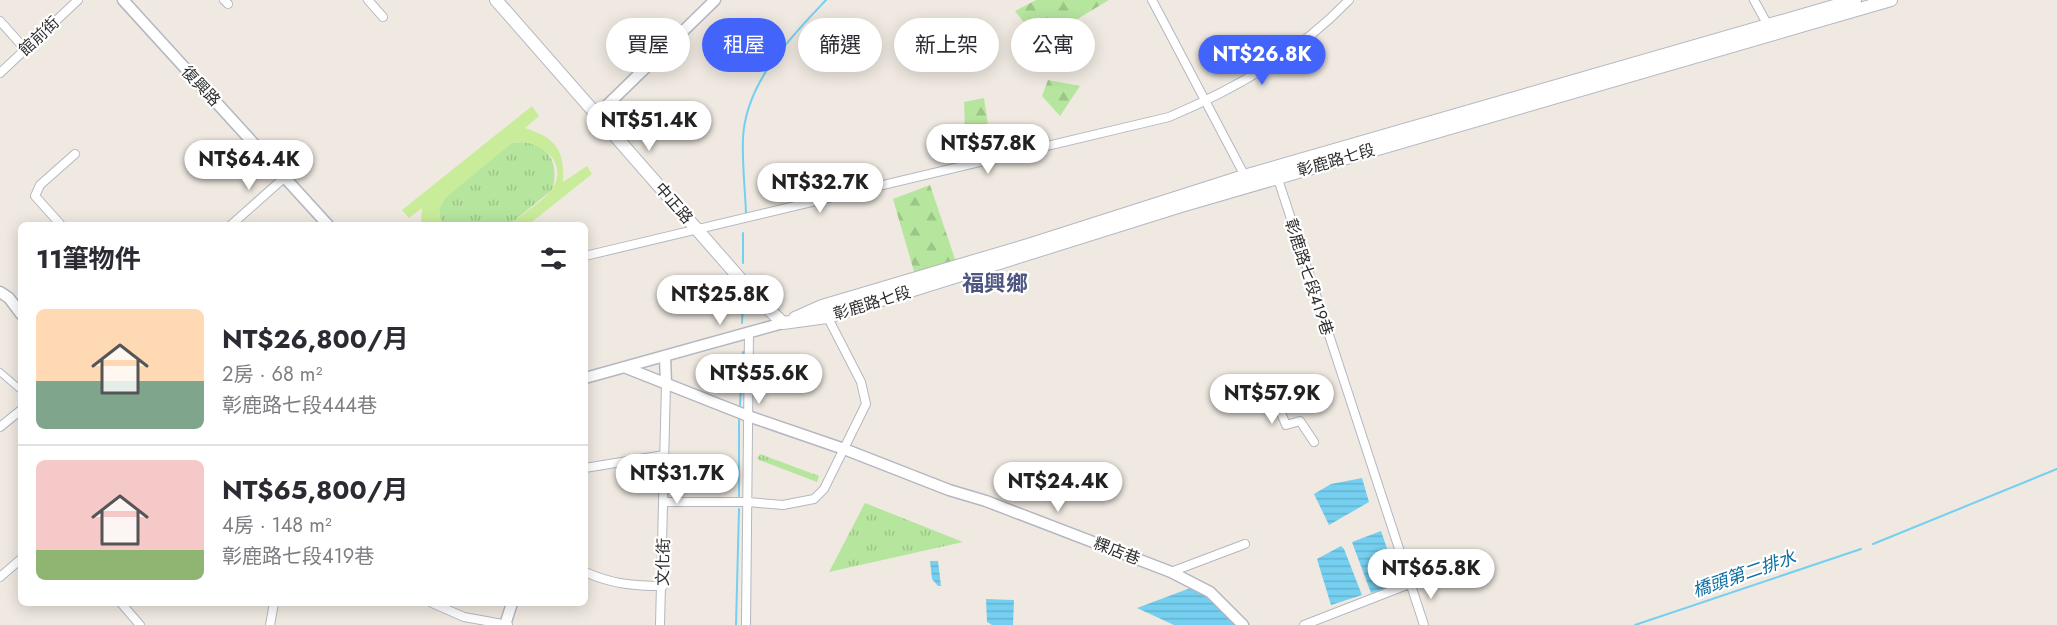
<!DOCTYPE html>
<html lang="zh-TW">
<head>
<meta charset="utf-8">
<style>
  body { margin:0; font-family:Jost,"Noto Sans TC",sans-serif; background:#f2f2f3; color:#2b2b33; height:100vh; display:flex; flex-direction:column; font-size:22px; white-space:nowrap }
  * { box-sizing:border-box; margin:0 }
  p { font-size:20px; color:#7c7c81 }
  .icon { flex:none; width:33px; height:33px; fill:none; stroke:currentColor; stroke-width:2; stroke-linecap:round; stroke-linejoin:round }
  .map { position:relative; flex:1; overflow:hidden }
  .details { position:absolute; left:18px; top:222px; width:570px; height:384px; display:flex; flex-direction:column; background:#fff; border-radius:9px; box-shadow:0 3px 15px #0003 }
  .details>* { flex:none }
  .top-card { position:absolute; left:606px; top:18px; width:570px; height:54px; display:flex; gap:12px }
  .price { position:absolute; translate:-50% -51px; padding:0 14px; border-radius:21px; background:#fff; color:#222; font-size:20px; line-height:39px; filter:drop-shadow(0 2px 3px #0008) }
  .price::after { content:''; position:absolute; left:50%; top:36px; width:18px; height:14px; margin-left:-9px; background:inherit; clip-path:polygon(0 0,100% 0,50% 100%) }
  .price.on { background:#4264fb; color:#fff }
  ul { padding:0; list-style:none }
  li { display:flex; align-items:center; gap:18px; height:150px; padding:0 18px }
  li+li { border-top:2px solid #e1e1e2 }
  li span { display:grid; place-items:center; flex:none; width:168px; height:120px; border-radius:9px; color:#555 }
  li>.icon { margin-inline-start:auto }
  span .icon { width:72px; height:72px; fill:#fffc; stroke-width:1 }
  li b { font-size:26px }
  h2 { display:flex; justify-content:space-between; align-items:center; height:72px; padding:0 18px; font-size:26px }
  .pill { padding:0 21px; border-radius:27px; background:#fff; box-shadow:0 3px 15px #0003; font-size:21px; line-height:54px }
  .pill.on { background:#4264fb; color:#fff }
  .map>svg:first-child { display:block }
  .grass { fill:url(#grass-tufts) }
  .forest { fill:url(#forest-firs) }
  .pitch { fill:#c9ec9a }
  .water { fill:url(#water-rules) }
  .lines { fill:none; stroke-linecap:round; stroke-linejoin:round }
  .stream { stroke:#75cff0; stroke-width:2 }
  .pedestrian-casing { stroke:#b4b7c1; stroke-width:8 }
  .minor-casing { stroke:#b4b7c1; stroke-width:10 }
  .tertiary-casing { stroke:#b4b7c1; stroke-width:13 }
  .secondary-casing { stroke:#b4b7c1; stroke-width:14 }
  .pedestrian { stroke:#fff; stroke-width:6 }
  .minor { stroke:#fff; stroke-width:8 }
  .tertiary { stroke:#fff; stroke-width:10 }
  .secondary { stroke:#fff; stroke-width:12 }
  .labels { text-anchor:middle; dominant-baseline:central; stroke-width:4.5; stroke-linejoin:round; paint-order:stroke }
  .street-label { font-size:16px; fill:#2e2e2e; stroke:#fff }
  .water-label { font-size:18px; font-style:italic; fill:#0d6fa3; stroke:#fff }
  .district-label { font-size:22px; font-weight:bold; fill:#4d5680; stroke:#fff }
</style>
</head>
<body>
<div class="map">
<svg width="2057" height="625" viewBox="0 0 2057 625">
  <defs>
    <pattern id="grass-tufts" width="24" height="20" patternUnits="userSpaceOnUse" patternTransform="scale(1.5)"><rect width="24" height="20" fill="#b6e59e"/><path d="M3 7l-1-3M5 7V3M7 7l1-3M15 17l-1-3M17 17v-4M19 17l1-3" fill="none" stroke="#9dc588"/></pattern>
    <pattern id="forest-firs" width="22" height="20" patternUnits="userSpaceOnUse" patternTransform="scale(1.5)"><rect width="22" height="20" fill="#b6e59e"/><path d="M5 1l3.5 6h-7zM16 11l3.5 6h-7z" fill="#9dc588"/></pattern>
    <pattern id="water-rules" width="6" height="5" patternUnits="userSpaceOnUse" patternTransform="scale(1.5)"><rect width="6" height="5" fill="#75cff0"/><path d="M0 2.5h6" fill="none" stroke="#66b2ce"/></pattern>
  </defs>
  <rect width="100%" height="100%" fill="#efe9e1"/>
  <path class="grass" d="M521,142c28,1 39,22 31,48l-43,35h-68l-2,-16 6,-11 66,-55z
    M760,454l59,22 -2,6 -60,-23z
    M865,503l98,39 -134,30z"/>
  <path class="forest" d="M1036,0h73l-70,42 -24,-31z
    M1048,80l32,6 -20,30 -18,-20z
    M984,98l4,27 -23,3 -1,-26z
    M930,185l26,77 -41,13 -22,-76z"/>
  <path class="pitch" d="M532,106l7,10 -14,12c30,10 40,21 38,54l24,-16 5,8 -64,51h-19c11,-9 36,-25 43,-36 18,-26 -12,-51 -40,-46l-67,55 -6,11 2,16h-20l1,-17 -13,10 -7,-8z"/>
  <path class="water" d="M1362,478l7,24 -40,23 -15,-31 17,-10z
    M1381,531l18,52 -28,10 -19,-51z
    M1341,546l3,3 18,46 -31,10 -14,-46z
    M930,561h8l3,25h-3l-6,-7z
    M1193,587l15,9 28,29h-62l-37,-17z
    M986,599l28,1 -1,25h-21l-5,-3z"/>
  <g class="lines">
    <path class="stream" d="M746,213c-1,-25 -4,-50 -3,-74 2,-56 47,-101 83,-139
      M743,263v-30
      M742,323l1,-22
      M740,405l3,-53
      M739,496v-76
      M1873,544l184,-75
      M736,625l3,-116
      M1635,625l226,-76"/>
    <defs>
      <path id="pedestrian" d="M0,372l21,18"/>
      <path id="minor" d="M224,0l4,4
        M368,0l15,17
        M1152,0l95,180
        M1754,0l16,29
        M0,21l25,28
        M0,73l78,-73
        M1276,173l148,452
        M61,225l-26,-29 5,-11 35,-31
        M231,225l54,-48
        M585,256l584,-139c68,-29 129,-64 180,-117
        M1267,379l19,46 14,-4 14,21
        M0,427l21,-17
        M585,468l79,-13
        M664,502h84l35,3 31,-6 10,-10 42,-85 -5,-22 -35,-68
        M585,572c27,12 48,14 78,14
        M1171,572l74,-28
        M0,577l21,-18
        M121,603l19,22
        M432,603l32,14 44,8
        M270,625l4,-22
        M660,625l6,-241
        M746,625l3,-292
        M1304,625l108,-42"/>
      <path id="tertiary" d="M123,0l205,225
        M597,115l118,-115
        M0,292l9,6 12,16
        M665,356l1,28
        M624,367l124,49 96,33 105,41 37,11 185,71 39,20 33,33
        M585,378l198,-55
        M505,625l7,-22"/>
      <path id="secondary" d="M496,0l261,298 26,25
        M795,318l27,-12 206,-61 216,-69 611,-176
        M783,323l44,-6 354,-111 710,-206"/>
    </defs>
    <use href="#pedestrian" class="pedestrian-casing"/>
    <use href="#minor" class="minor-casing"/>
    <use href="#tertiary" class="tertiary-casing"/>
    <use href="#secondary" class="secondary-casing"/>
    <use href="#pedestrian" class="pedestrian"/>
    <use href="#minor" class="minor"/>
    <use href="#tertiary" class="tertiary"/>
    <use href="#secondary" class="secondary"/>
  </g>
  <g class="labels">
    <g class="street-label">
      <text transform="translate(39 36) rotate(-43)">館前街</text>
      <text transform="translate(201 86) rotate(47)">復興路</text>
      <text transform="translate(1336 160) rotate(-16)">彰鹿路七段</text>
      <text transform="translate(674 203) rotate(49)">中正路</text>
      <text transform="translate(1309 277) rotate(72)">彰鹿路七段419巷</text>
      <text transform="translate(872 303) rotate(-17)">彰鹿路七段</text>
      <text transform="translate(1117 551) rotate(21)">粿店巷</text>
      <text transform="translate(663 562) rotate(-89)">文化街</text>
    </g>
    <g class="water-label">
      <text transform="translate(1744 574) rotate(-19)">橋頭第二排水</text>
    </g>
    <g class="district-label">
      <text x="995" y="283">福興鄉</text>
    </g>
  </g>
</svg>
<b class="price on" style="left:1262px;top:86px">NT$26.8K</b>
<b class="price" style="left:649px;top:152px">NT$51.4K</b>
<b class="price" style="left:988px;top:175px">NT$57.8K</b>
<b class="price" style="left:249px;top:191px">NT$64.4K</b>
<b class="price" style="left:820px;top:214px">NT$32.7K</b>
<b class="price" style="left:720px;top:326px">NT$25.8K</b>
<b class="price" style="left:759px;top:405px">NT$55.6K</b>
<b class="price" style="left:1272px;top:425px">NT$57.9K</b>
<b class="price" style="left:677px;top:505px">NT$31.7K</b>
<b class="price" style="left:1058px;top:513px">NT$24.4K</b>
<b class="price" style="left:1431px;top:600px">NT$65.8K</b>
<div class="top-card">
<a class="pill">買屋</a>
<a class="pill on">租屋</a>
<a class="pill">篩選</a>
<a class="pill">新上架</a>
<a class="pill">公寓</a>
</div>
<section class="details">
<h2>11筆物件<svg class="icon" aria-label="filters" viewBox="0 0 24 24"><path d="M4 7h16M4 17h16"/><circle cx="9" cy="7" r="2"/><circle cx="15" cy="17" r="2"/></svg></h2>
<ul>
<li><span style="background:linear-gradient(#ffd9b3 60%,#7fa58c 0)"><svg class="icon" aria-label="home" viewBox="0 0 24 24"><path d="M3 11l9-7 9 7M6 9v11h12V9"/></svg></span><div><b>NT$26,800/月</b><p>2房 · 68 m²</p><p>彰鹿路七段444巷</p></div></li>
<li><span style="background:linear-gradient(#f6c9c9 75%,#8fb573 0)"><svg class="icon" aria-label="home" viewBox="0 0 24 24"><path d="M3 11l9-7 9 7M6 9v11h12V9"/></svg></span><div><b>NT$65,800/月</b><p>4房 · 148 m²</p><p>彰鹿路七段419巷</p></div></li>
</ul>
</section>
</div>
</body>
</html>
